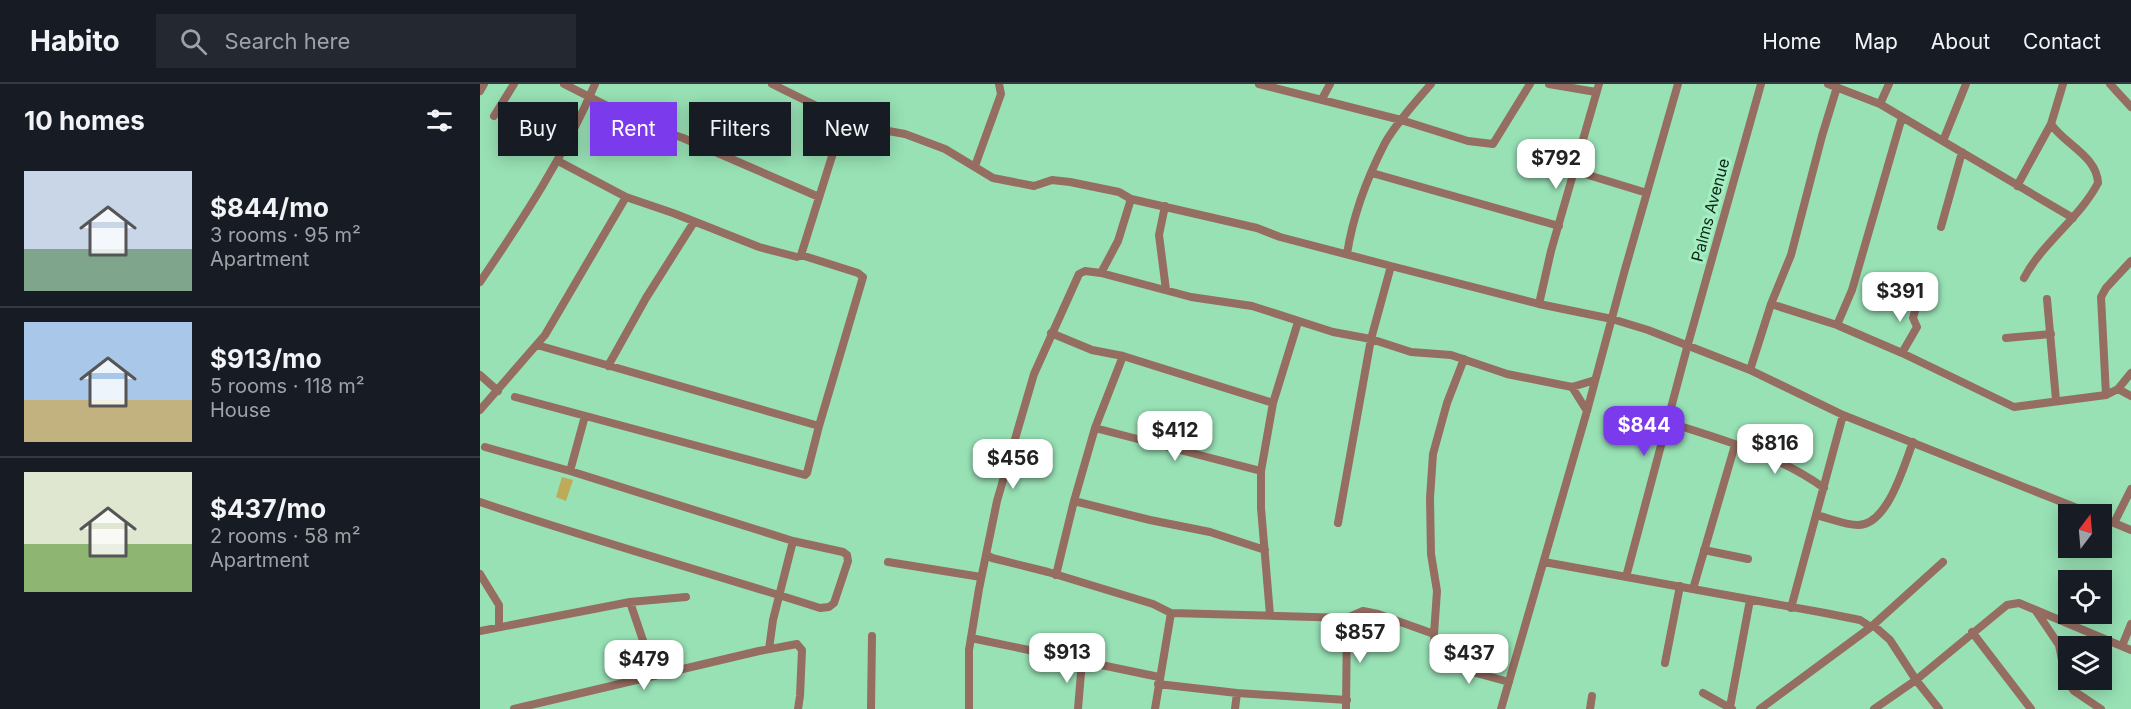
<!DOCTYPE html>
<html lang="en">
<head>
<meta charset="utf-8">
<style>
  body { margin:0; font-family:Inter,sans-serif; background:#242831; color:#f1f3f6; height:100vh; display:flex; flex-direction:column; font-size:22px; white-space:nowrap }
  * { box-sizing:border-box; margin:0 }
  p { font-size:20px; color:#9ea1a6 }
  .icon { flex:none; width:33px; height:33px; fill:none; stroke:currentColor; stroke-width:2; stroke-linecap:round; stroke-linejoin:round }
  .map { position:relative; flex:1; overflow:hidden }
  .drawer { display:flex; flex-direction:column; background:#171b24; width:480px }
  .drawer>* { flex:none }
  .guide { position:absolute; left:18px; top:18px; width:570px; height:54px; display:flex; gap:12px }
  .needle { width:39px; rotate:16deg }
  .fabs { position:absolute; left:1578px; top:420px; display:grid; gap:12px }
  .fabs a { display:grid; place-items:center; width:54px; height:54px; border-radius:0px; background:#171b24; box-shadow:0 3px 15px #0003; font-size:30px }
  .price { position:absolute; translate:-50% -51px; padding:0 14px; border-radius:12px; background:#fff; color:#222; font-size:20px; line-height:39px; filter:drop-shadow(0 2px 3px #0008) }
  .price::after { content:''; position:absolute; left:50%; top:36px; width:18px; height:14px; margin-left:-9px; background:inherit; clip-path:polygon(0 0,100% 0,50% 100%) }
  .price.current { background:#7c3aed; color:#fff }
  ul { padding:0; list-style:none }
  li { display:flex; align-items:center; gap:18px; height:150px; padding:0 24px }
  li+li { border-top:2px solid #363941 }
  li span { display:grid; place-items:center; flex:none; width:168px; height:120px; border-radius:0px; color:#555 }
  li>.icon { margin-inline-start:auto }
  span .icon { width:72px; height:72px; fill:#fffc; stroke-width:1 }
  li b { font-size:26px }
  h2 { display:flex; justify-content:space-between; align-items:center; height:72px; padding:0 24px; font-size:26px }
  .tag { padding:0 21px; border-radius:0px; background:#171b24; box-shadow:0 3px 15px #0003; font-size:21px; line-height:54px }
  .tag.current { background:#7c3aed; color:#fff }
  header { display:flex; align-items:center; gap:36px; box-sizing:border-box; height:84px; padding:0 30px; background:#171b24; border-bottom:2px solid #363941 }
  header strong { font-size:28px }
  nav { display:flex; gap:33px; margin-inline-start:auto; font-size:21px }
  .search { width:420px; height:54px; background:#242831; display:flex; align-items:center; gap:15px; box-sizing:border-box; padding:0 21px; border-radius:0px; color:#9ea1a6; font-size:22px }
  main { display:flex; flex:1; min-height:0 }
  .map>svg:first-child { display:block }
  .green { fill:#beab58 }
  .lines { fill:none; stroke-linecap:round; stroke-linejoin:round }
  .minor { stroke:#956d61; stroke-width:8 }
  .labels { text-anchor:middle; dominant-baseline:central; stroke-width:6; stroke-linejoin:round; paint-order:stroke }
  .street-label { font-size:16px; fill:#0b2919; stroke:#a5eec2 }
</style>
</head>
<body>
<header>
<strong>Habito</strong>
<div class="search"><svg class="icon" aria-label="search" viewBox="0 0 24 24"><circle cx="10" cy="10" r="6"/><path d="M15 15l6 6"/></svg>Search here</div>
<nav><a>Home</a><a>Map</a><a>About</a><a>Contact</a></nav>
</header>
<main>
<section class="drawer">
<h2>10 homes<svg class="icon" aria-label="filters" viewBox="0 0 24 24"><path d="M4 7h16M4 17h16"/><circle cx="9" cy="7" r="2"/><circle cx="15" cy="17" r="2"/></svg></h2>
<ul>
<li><span style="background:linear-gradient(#c9d6e8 65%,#7fa58c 0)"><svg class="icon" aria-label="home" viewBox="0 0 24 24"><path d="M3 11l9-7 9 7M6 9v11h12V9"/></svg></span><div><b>$844/mo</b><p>3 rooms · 95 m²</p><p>Apartment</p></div></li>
<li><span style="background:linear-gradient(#a9c7e8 65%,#c2b280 0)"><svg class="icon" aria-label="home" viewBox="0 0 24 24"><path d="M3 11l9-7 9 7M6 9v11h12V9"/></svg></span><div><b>$913/mo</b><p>5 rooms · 118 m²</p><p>House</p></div></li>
<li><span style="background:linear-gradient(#dfe7d0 60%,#8fb573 0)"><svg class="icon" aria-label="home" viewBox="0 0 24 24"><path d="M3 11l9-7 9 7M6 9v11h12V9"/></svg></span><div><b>$437/mo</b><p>2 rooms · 58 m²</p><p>Apartment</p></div></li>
</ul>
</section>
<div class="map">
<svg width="1651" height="625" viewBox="0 0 1651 625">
  <rect width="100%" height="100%" fill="#98e1b5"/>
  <path class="green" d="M82,393l11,3 -7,21 -10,-4z"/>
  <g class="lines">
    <path class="minor" d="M84,0l79,40 40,14 136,59
      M292,0l83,41 50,9 40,15 48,29 41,8 18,-6 18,2 49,10 12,7 126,29 23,9 111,29 148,38 73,15 36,11 102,40 93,45 249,99
      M779,0l142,36 67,21 25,3 37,-60
      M1069,0l47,8
      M1348,0l52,20 193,114
      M1630,0l21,23
      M0,7l4,-7
      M842,15l8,-15
      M1400,20l9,-20
      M14,32l20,-32
      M1463,57l23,-57
      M78,77l68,36 47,16 86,34 38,10 4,-2 43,-137
      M495,82l26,-72 -2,-10
      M1095,87l72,22
      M892,89l187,53
      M1537,102l34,-62
      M685,122l-6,29 7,55
      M1461,143l21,-75
      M867,170c6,-39 20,-76 38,-111 12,-21 30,-40 46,-59
      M621,189l17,-32 13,-42
      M1544,194c19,-36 55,-59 74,-95 -1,-27 -34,-39 -47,-59l12,-40
      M0,198c43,-63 85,-127 115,-198
      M1567,215l9,101
      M1059,220l12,-53 48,-167
      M1291,220l66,21 65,28 112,54 92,-12 12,-6 13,-16
      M1357,241l15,-35 50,-173
      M571,249l41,17 31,6 150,47
      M1526,254l45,-4
      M57,261l282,81
      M1422,269l15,-26 -4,-9 5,-18
      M984,275l-17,44 -14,51 -3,44 1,56 6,37 -3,43 2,28 73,20
      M128,282l38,-68 48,-76
      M1270,286l21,-66 20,-49 31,-119 15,-49
      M0,291l18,16
      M1092,303l15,24
      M1638,305l13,7
      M1626,311l-5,-98 5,-9 25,-27
      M35,313l290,78 2,-2 12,-47 44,-149 -5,-4 -57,-18
      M0,326l65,-75 81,-138
      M1187,338c53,17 112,33 157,66
      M615,344l166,43
      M90,387l15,-55
      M594,417l76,19 60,12 55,18
      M0,418c112,38 227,70 340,106l9,-1 5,-4 14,-42 -1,-6 -4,-3 -50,-11 -223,-70 -85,-24
      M1336,431c13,3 29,10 42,10 30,0 46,-60 55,-83
      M1622,434l29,12
      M858,439l33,-184 40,13 40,3 56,19 65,13 23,-7
      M1634,439l17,-34
      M1224,466l44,9
      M507,471l5,3 56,14 105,32 18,9 176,5 16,-7 15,3 56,20
      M408,478l93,15
      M1064,478l281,51 35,7 11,7 2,-2 17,15 26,40 23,29
      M0,490l19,31v22
      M576,491l18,-74 21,-73 28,-72
      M1146,493l62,-233 73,-260
      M1213,505l42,-144
      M150,518l25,74
      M1311,524l52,-193
      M1556,527l23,34 7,35 8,11 27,18
      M790,531l-9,-107v-37l12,-68 25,-81
      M0,547l150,-29 56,-5
      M1492,548l59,77
      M491,554l188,39
      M1642,562l9,-22
      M289,565l4,-29 20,-79
      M1185,579l15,-77
      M678,600l79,9 110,7
      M1223,609l29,16
      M1250,623l20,-107
      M34,625l245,-58 38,-7 5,6 -2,46 -2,13
      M391,625l1,-73
      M489,625v-59l10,-61 18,-88 37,-127 45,-100 6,-3 16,2 90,24 61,9 81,26 38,7 20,-73
      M598,625l4,-48
      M675,625l16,-96
      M755,625l2,-16
      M866,625l1,-91
      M1021,625l86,-298 37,-138 54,-189
      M1110,625l2,-13
      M1280,625l111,-82 72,-65
      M1394,625l42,-29 91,-75 12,-2 112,47"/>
  </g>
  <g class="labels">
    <g class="street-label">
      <text transform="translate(1230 126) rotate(-75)">Palms Avenue</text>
    </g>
  </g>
</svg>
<div class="fabs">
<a><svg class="needle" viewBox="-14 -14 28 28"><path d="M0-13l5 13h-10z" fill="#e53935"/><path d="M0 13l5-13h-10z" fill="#9ea1a6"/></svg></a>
<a><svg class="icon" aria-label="locate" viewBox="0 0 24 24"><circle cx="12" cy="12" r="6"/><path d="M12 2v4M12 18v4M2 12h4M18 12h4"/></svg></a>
<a><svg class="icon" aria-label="layers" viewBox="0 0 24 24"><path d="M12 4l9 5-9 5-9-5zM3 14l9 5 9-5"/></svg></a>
</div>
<b class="price" style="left:1076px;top:106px">$792</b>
<b class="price" style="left:1420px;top:239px">$391</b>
<b class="price current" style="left:1164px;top:373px">$844</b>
<b class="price" style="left:695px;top:378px">$412</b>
<b class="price" style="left:1295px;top:391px">$816</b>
<b class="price" style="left:533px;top:406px">$456</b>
<b class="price" style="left:880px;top:580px">$857</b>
<b class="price" style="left:587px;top:600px">$913</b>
<b class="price" style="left:989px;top:601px">$437</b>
<b class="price" style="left:164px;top:607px">$479</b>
<div class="guide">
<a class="tag">Buy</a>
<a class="tag current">Rent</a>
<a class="tag">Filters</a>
<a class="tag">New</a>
</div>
</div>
</main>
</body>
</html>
